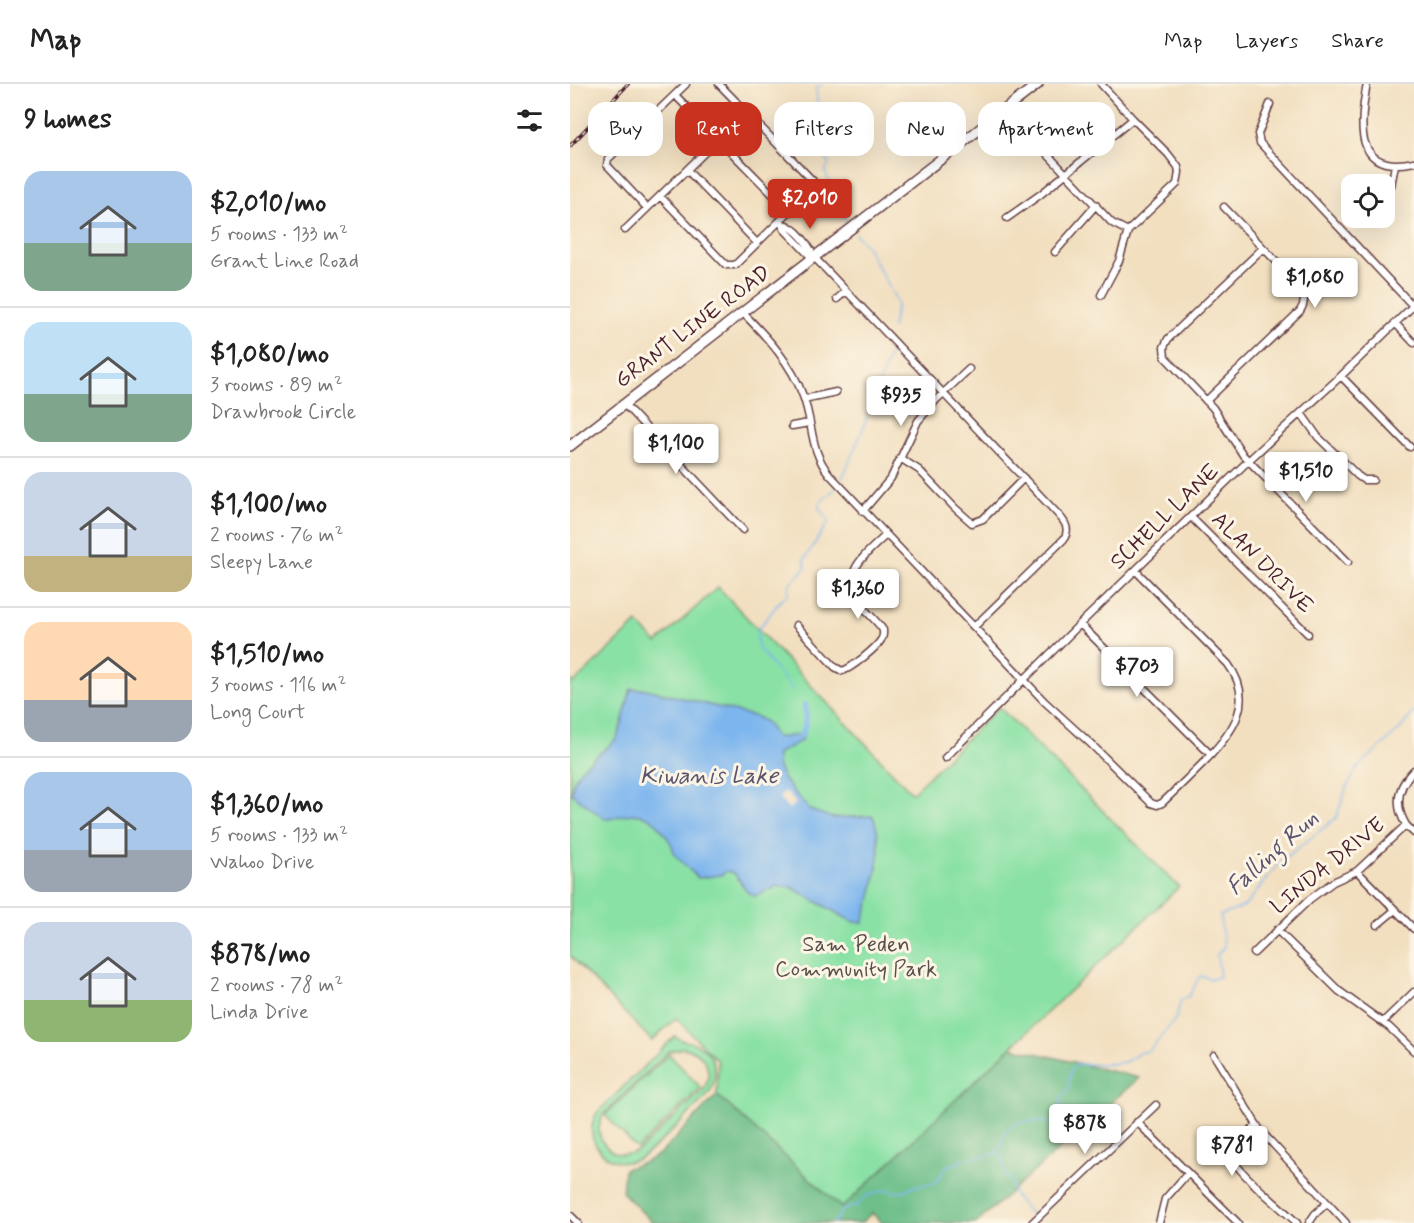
<!DOCTYPE html>
<html lang="en">
<head>
<meta charset="utf-8">
<style>
  body { margin:0; font-family:Mynerve,sans-serif; background:#f6f6f6; color:#222; height:100vh; display:flex; flex-direction:column; font-size:22px; white-space:nowrap }
  * { box-sizing:border-box; margin:0 }
  p { font-size:20px; color:#767676 }
  .icon { flex:none; width:33px; height:33px; fill:none; stroke:currentColor; stroke-width:2; stroke-linecap:round; stroke-linejoin:round }
  .map { position:relative; flex:1; overflow:hidden }
  .drawer { display:flex; flex-direction:column; background:#fff; width:570px }
  .drawer>* { flex:none }
  .guide { position:absolute; left:18px; top:18px; width:570px; height:54px; display:flex; gap:12px }
  .controls { position:absolute; left:771px; top:90px; display:grid; gap:12px }
  .controls a { display:grid; place-items:center; width:54px; height:54px; border-radius:12px; background:#fff; box-shadow:0 6px 24px #0002; font-size:30px }
  .price { position:absolute; translate:-50% -51px; padding:0 14px; border-radius:6px; background:#fff; color:#222; font-size:20px; line-height:39px; filter:drop-shadow(0 2px 3px #0008) }
  .price::after { content:''; position:absolute; left:50%; top:36px; width:18px; height:14px; margin-left:-9px; background:inherit; clip-path:polygon(0 0,100% 0,50% 100%) }
  .price.active { background:#c8321e; color:#fff }
  ul { padding:0; list-style:none }
  li { display:flex; align-items:center; gap:18px; height:150px; padding:0 24px }
  li+li { border-top:2px solid #e0e0e0 }
  li span { display:grid; place-items:center; flex:none; width:168px; height:120px; border-radius:18px; color:#555 }
  li>.icon { margin-inline-start:auto }
  span .icon { width:72px; height:72px; fill:#fffc; stroke-width:1 }
  li b { font-size:26px }
  h2 { display:flex; justify-content:space-between; align-items:center; height:72px; padding:0 24px; font-size:26px }
  .pill { padding:0 21px; border-radius:18px; background:#fff; box-shadow:0 6px 24px #0002; font-size:21px; line-height:54px }
  .pill.active { background:#c8321e; color:#fff }
  header { display:flex; align-items:center; gap:36px; box-sizing:border-box; height:84px; padding:0 30px; background:#fff; border-bottom:2px solid #e0e0e0 }
  header strong { font-size:28px }
  nav { display:flex; gap:33px; margin-inline-start:auto; font-size:21px }
  main { display:flex; flex:1; min-height:0 }
  .map>svg:first-child { display:block }
  .green { fill:#89e1a5; stroke:#6a8068; stroke-width:1.5; fill-rule:evenodd }
  .forest { fill:#6ebf8a; stroke:#5c6f5a; stroke-width:1.5 }
  .water { fill:#7db6ee; stroke:#646a8c; stroke-width:1.5 }
  .pier { fill:#f2dfc0 }
  .lines { fill:none; stroke-linecap:round; stroke-linejoin:round }
  .stream { stroke:#7db6ee; stroke-width:1.5 }
  .canal { stroke:#7db6ee; stroke-width:6 }
  .minor-casing { stroke:#633c41; stroke-width:9 }
  .secondary-casing { stroke:#633c41; stroke-width:12 }
  .minor { stroke:#fff; stroke-width:6 }
  .secondary { stroke:#fff; stroke-width:9 }
  .rail-casing { stroke:#4a1f2b; stroke-width:4 }
  .rail { stroke:#fcf5e5; stroke-width:1.5; stroke-dasharray:4.5; stroke-linecap:butt }
  .labels { text-anchor:middle; dominant-baseline:central; stroke-width:6; stroke-linejoin:round; paint-order:stroke }
  .street-label { font-size:22px; fill:#4a1f2b; stroke:#fcf5e5 }
  .park-label { font-size:22px; fill:#5a504a; stroke:#fcf5e5 }
  .water-label { font-size:24px; font-style:italic; fill:#5c546f; stroke:#fcf5e5 }
</style>
</head>
<body>
<header>
<strong>Map</strong>
<nav><a>Map</a><a>Layers</a><a>Share</a></nav>
</header>
<main>
<section class="drawer">
<h2>9 homes<svg class="icon" aria-label="filters" viewBox="0 0 24 24"><path d="M4 7h16M4 17h16"/><circle cx="9" cy="7" r="2"/><circle cx="15" cy="17" r="2"/></svg></h2>
<ul>
<li><span style="background:linear-gradient(#a9c7e8 60%,#7fa58c 0)"><svg class="icon" aria-label="home" viewBox="0 0 24 24"><path d="M3 11l9-7 9 7M6 9v11h12V9"/></svg></span><div><b>$2,010/mo</b><p>5 rooms · 133 m²</p><p>Grant Line Road</p></div></li>
<li><span style="background:linear-gradient(#bfe0f5 60%,#7fa58c 0)"><svg class="icon" aria-label="home" viewBox="0 0 24 24"><path d="M3 11l9-7 9 7M6 9v11h12V9"/></svg></span><div><b>$1,080/mo</b><p>3 rooms · 89 m²</p><p>Drawbrook Circle</p></div></li>
<li><span style="background:linear-gradient(#c9d6e8 70%,#c2b280 0)"><svg class="icon" aria-label="home" viewBox="0 0 24 24"><path d="M3 11l9-7 9 7M6 9v11h12V9"/></svg></span><div><b>$1,100/mo</b><p>2 rooms · 76 m²</p><p>Sleepy Lane</p></div></li>
<li><span style="background:linear-gradient(#ffd9b3 65%,#9aa5b1 0)"><svg class="icon" aria-label="home" viewBox="0 0 24 24"><path d="M3 11l9-7 9 7M6 9v11h12V9"/></svg></span><div><b>$1,510/mo</b><p>3 rooms · 116 m²</p><p>Long Court</p></div></li>
<li><span style="background:linear-gradient(#a9c7e8 65%,#9aa5b1 0)"><svg class="icon" aria-label="home" viewBox="0 0 24 24"><path d="M3 11l9-7 9 7M6 9v11h12V9"/></svg></span><div><b>$1,360/mo</b><p>5 rooms · 133 m²</p><p>Wahoo Drive</p></div></li>
<li><span style="background:linear-gradient(#c9d6e8 65%,#8fb573 0)"><svg class="icon" aria-label="home" viewBox="0 0 24 24"><path d="M3 11l9-7 9 7M6 9v11h12V9"/></svg></span><div><b>$878/mo</b><p>2 rooms · 78 m²</p><p>Linda Drive</p></div></li>
</ul>
</section>
<div class="map">
<svg width="844" height="1139" viewBox="0 0 844 1139">
  <rect width="100%" height="100%" fill="#fcf5e5"/>
  <filter id="ink" filterUnits="userSpaceOnUse"><feTurbulence type="fractalNoise" baseFrequency=".0167" numOctaves="2"/><feDisplacementMap in="SourceGraphic" scale="12" xChannelSelector="R" yChannelSelector="G"/><feConvolveMatrix kernelMatrix="1 2 1 2 8 2 1 2 1" color-interpolation-filters="sRGB"/></filter>
  <filter id="wash" filterUnits="userSpaceOnUse"><feTurbulence type="fractalNoise" baseFrequency=".008" numOctaves="4" result="noise"/><feDisplacementMap in="SourceGraphic" scale="24" xChannelSelector="R" yChannelSelector="G"/><feGaussianBlur stdDeviation="1.35" result="paint"/><feColorMatrix in="noise" values="0 0 0 0 0 0 0 0 0 0 0 0 0 0 0 0 0 1.4 0 .05"/><feComposite in="paint" operator="in"/></filter>
  <g filter="url(#wash)">
    <rect width="100%" height="100%" fill="#f2dfc0"/>
    <path class="green" d="M148,503l194,206 87,-86 180,180 -337,321 -125,-113 1,-34 -42,-43 -24,23 -82,-85v-276l4,3 63,-60 20,20z
      M105,952c6,6 13,4 21,8 22,10 24,36 10,53 -15,14 -53,56 -70,63 -13,5 -29,1 -37,-11 -9,-10 -9,-23 -3,-35zM113,964c22,3 31,22 21,41l-66,62c-26,12 -49,-13 -34,-37l64,-62z
      M99,970l32,34 -64,61 -32,-34z"/>
    <path class="forest" d="M441,963l128,31 -163,145h-94l-10,-10 -11,10h-208l-31,-31 2,-23 22,-7 15,-9 56,-58 125,113z"/>
    <path class="water" d="M61,605h15l111,28 9,5 10,15c10,2 18,-4 28,-2l-3,6 -24,13v11l7,15 26,30 23,8 40,-2c11,29 4,56 -3,84 -2,9 -6,14 -6,23l-13,-2 -60,-34h-15l-21,9 -7,-3 -14,-20 -7,-2 -6,4 -23,3 -24,-24c-1,-9 -5,-14 -10,-21 -10,-16 -22,-21 -40,-18 -8,1 -11,5 -19,4l-33,-25c-2,-27 31,-39 44,-55 4,-5 12,-40 15,-50z"/>
    <path class="pier" d="M215,707l11,12 -7,6 -10,-11z"/>
    <g class="lines">
      <path class="stream" d="M252,0l-6,4c2,25 5,32 -21,41l8,12 20,-2 4,9 -3,8 5,7 -4,9 9,19 10,16 2,15
        M285,150l10,10 28,50 4,10 -5,24
        M272,395l20,-48 30,-83
        M223,606l-35,-42 -1,-17 23,-30 8,-6 1,-10 17,-18 -2,-7 25,-39 -10,-13v-5l16,-14
        M426,1069l6,3 4,20 6,5c-2,15 11,24 21,35
        M264,1139l8,-13 16,-5 8,-9 19,-6 15,2 12,-5 23,-4 13,-18 11,-2 3,-4c11,-2 23,0 33,-6 7,-4 6,-10 8,-16 8,-21 39,-17 56,-12l6,-6 -5,-21c17,-12 3,-22 16,-34 13,0 40,2 51,-3 10,-5 9,-9 22,-10l27,-33 5,-18 8,-4 11,-20 12,3 8,-3 -3,-21 7,-8 -4,-31 25,-10 34,-43 57,-45 11,-31 11,-20 40,-36 16,-19"/>
      <path class="canal" d="M231,651c6,-11 5,-19 4,-30"/>
    </g>
  </g>
  <g filter="url(#ink)">
    <g class="lines">
      <defs>
        <path id="minor" d="M531,0l32,35 35,35 10,13 1,5 -2,12 -49,47 -9,30 -18,34
          M797,0c-8,41 -13,91 47,78
          M105,11l115,117
          M700,20l-12,30 2,9 153,163
          M435,25l107,114 16,8
          M117,86l70,73
          M821,102l4,-21
          M90,112l66,69h9l77,-76 1,-8 -94,-97
          M77,124l-40,-43 1,-6 78,-75
          M437,134l34,-24 92,-75
          M211,138l3,7 24,25 5,2
          M213,140c13,3 27,22 31,33l238,251c9,10 20,18 12,31l-90,88
          M55,146l121,-118
          M693,164l-95,91 -4,8 1,10 48,51 30,47 105,107
          M485,168l41,-47
          M267,215l9,-8
          M173,229c24,24 49,51 60,83 11,29 6,54 27,79l215,227 46,42 60,59 6,2 5,-2c15,-14 29,-28 43,-42 28,-29 51,-59 23,-97l-92,-93
          M825,239l19,20
          M771,292l69,71
          M234,315l32,-7
          M636,317l94,-90c6,-9 5,-17 0,-25l-76,-79
          M54,320l119,126
          M731,329l17,24 40,39 6,4h9
          M222,342l17,-3
          M330,374l19,12 36,38 17,15 11,-4 41,-41
          M293,427l28,-33 27,-57 19,-22 32,-30
          M621,433l117,117
          M510,540l131,131
          M226,541l39,42 7,4c9,-2 34,-23 39,-31 3,-4 2,-5 2,-10 -6,-9 -15,-16 -22,-25 -24,-30 4,-50 25,-70
          M375,674l135,-134 168,-163 93,-85 73,-71
          M836,741l8,8
          M787,787l57,58
          M807,841l18,-15
          M707,846l62,61 50,36 25,24
          M684,869l56,-54 23,-17 24,-11 49,-46c-12,-20 -9,-38 8,-55
          M813,938l31,-30
          M644,971l46,75 86,93
          M567,1038l101,101
          M687,1042c-9,6 -21,12 -24,23 -1,5 0,9 2,14 13,19 45,43 62,60
          M0,1131l8,8
          M462,1139l124,-118
          M589,1139l6,-24 23,-26
          M739,1139l6,-9 12,-11"/>
        <path id="secondary" d="M0,362l468,-362"/>
      </defs>
      <use href="#minor" class="minor-casing"/>
      <use href="#secondary" class="secondary-casing"/>
      <use href="#minor" class="minor"/>
      <use href="#secondary" class="secondary"/>
      <defs>
        <path id="rail" d="M0,62l58,-62"/>
      </defs>
      <use href="#rail" class="rail-casing"/>
      <use href="#rail" class="rail"/>
    </g>
  </g>
  <g class="labels">
    <g class="street-label">
      <text transform="translate(123 243) rotate(-37)">GRANT LINE ROAD</text>
      <text transform="translate(595 433) rotate(-44)">SCHELL LANE</text>
      <text transform="translate(692 479) rotate(45)">ALAN DRIVE</text>
      <text transform="translate(758 782) rotate(-39)">LINDA DRIVE</text>
    </g>
    <g class="park-label">
      <text x="286" y="861">Sam Peden<tspan x="286" dy="25">Community Park</tspan></text>
    </g>
    <g class="water-label">
      <text x="139" y="692">Kiwanis Lake</text>
      <text transform="translate(703 769) rotate(-42)">Falling Run</text>
    </g>
  </g>
</svg>
<div class="controls">
<a><svg class="icon" aria-label="locate" viewBox="0 0 24 24"><circle cx="12" cy="12" r="6"/><path d="M12 2v4M12 18v4M2 12h4M18 12h4"/></svg></a>
</div>
<b class="price active" style="left:240px;top:146px">$2,010</b>
<b class="price" style="left:745px;top:225px">$1,080</b>
<b class="price" style="left:331px;top:343px">$935</b>
<b class="price" style="left:106px;top:391px">$1,100</b>
<b class="price" style="left:736px;top:419px">$1,510</b>
<b class="price" style="left:288px;top:536px">$1,360</b>
<b class="price" style="left:567px;top:614px">$703</b>
<b class="price" style="left:515px;top:1071px">$878</b>
<b class="price" style="left:662px;top:1093px">$781</b>
<div class="guide">
<a class="pill">Buy</a>
<a class="pill active">Rent</a>
<a class="pill">Filters</a>
<a class="pill">New</a>
<a class="pill">Apartment</a>
</div>
</div>
</main>
</body>
</html>
